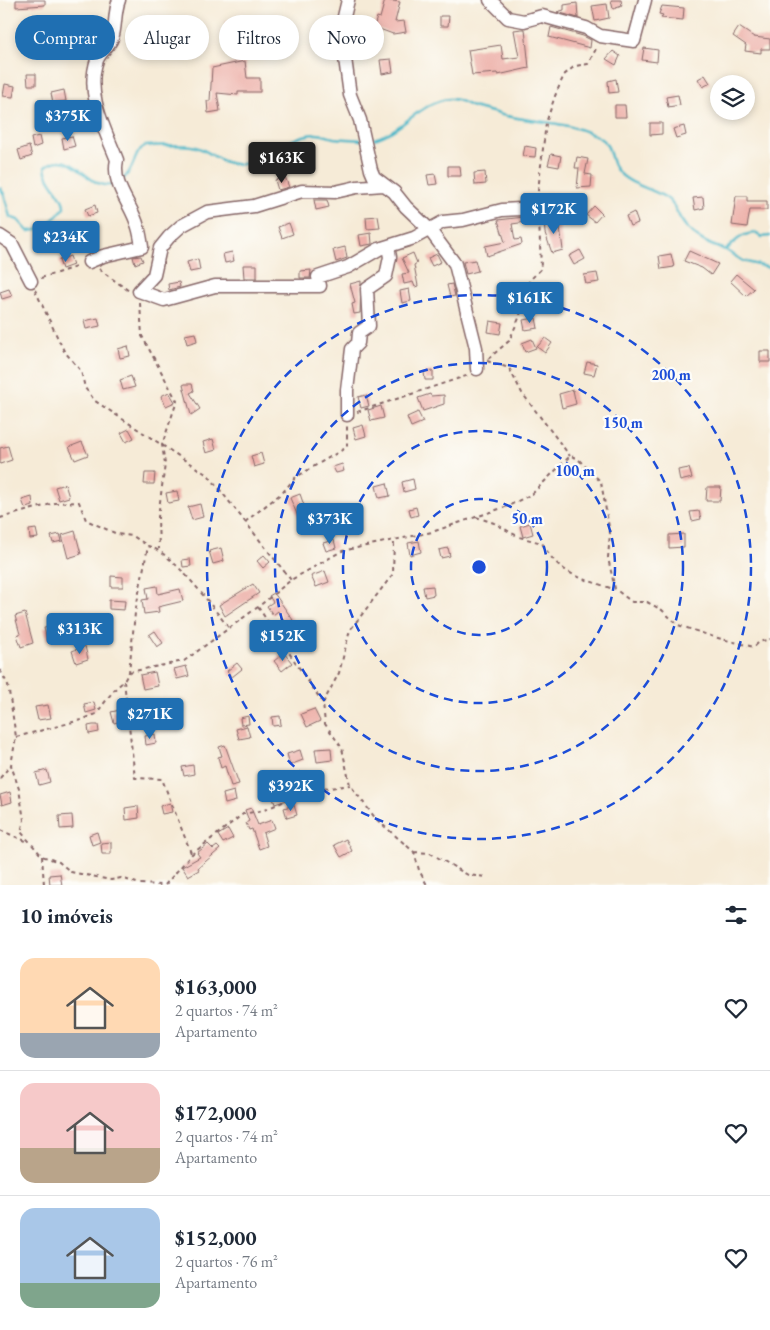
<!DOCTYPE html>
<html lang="pt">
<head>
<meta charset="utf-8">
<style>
  body { margin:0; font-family:"EB Garamond",serif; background:#f2f2f3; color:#1f2937; height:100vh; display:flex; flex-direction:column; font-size:19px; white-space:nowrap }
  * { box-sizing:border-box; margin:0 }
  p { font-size:16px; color:#747a83 }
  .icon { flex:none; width:28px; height:28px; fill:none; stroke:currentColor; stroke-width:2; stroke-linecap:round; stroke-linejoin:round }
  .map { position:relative; height:885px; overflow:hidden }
  .drawer { display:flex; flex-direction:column; background:#fff; flex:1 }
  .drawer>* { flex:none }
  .hud { position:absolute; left:15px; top:15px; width:500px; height:45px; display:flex; gap:10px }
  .buttons { position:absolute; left:710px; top:75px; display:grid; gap:10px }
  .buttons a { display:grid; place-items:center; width:45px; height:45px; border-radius:50%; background:#fff; box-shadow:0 2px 8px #0003; font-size:25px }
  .price { position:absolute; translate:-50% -42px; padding:0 11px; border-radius:5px; background:#1f6fb2; color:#fff; font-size:16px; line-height:32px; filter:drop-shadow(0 1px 2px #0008) }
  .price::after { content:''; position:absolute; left:50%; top:30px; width:15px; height:11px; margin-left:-8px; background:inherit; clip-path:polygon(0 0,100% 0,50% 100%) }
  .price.active { background:#222; color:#fff }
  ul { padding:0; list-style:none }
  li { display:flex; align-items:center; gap:15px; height:125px; padding:0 20px }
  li+li { border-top:1px solid #e0e1e3 }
  li span { display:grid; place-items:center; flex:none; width:140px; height:100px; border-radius:15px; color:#555 }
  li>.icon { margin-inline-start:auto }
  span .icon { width:60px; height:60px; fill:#fffc; stroke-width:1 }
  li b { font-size:21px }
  h2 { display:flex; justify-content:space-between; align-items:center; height:60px; padding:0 20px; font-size:21px }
  .chip { padding:0 18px; border-radius:22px; background:#fff; box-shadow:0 2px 8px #0003; font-size:18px; line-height:45px }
  .chip.active { background:#1f6fb2; color:#fff }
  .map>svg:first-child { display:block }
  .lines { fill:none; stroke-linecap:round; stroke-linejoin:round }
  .stream { stroke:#4cb8c9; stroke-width:2.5 }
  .building { fill:#edb0a9 }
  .minor-casing { stroke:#866667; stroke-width:15 }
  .path { stroke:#866667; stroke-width:2; stroke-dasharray:4 4; stroke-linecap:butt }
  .minor { stroke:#fff; stroke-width:12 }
  .ring { fill:none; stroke:#1d4ed8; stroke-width:2.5; stroke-dasharray:9 6 }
  .centre { fill:#1d4ed8; stroke:#fdfcf7; stroke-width:2.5 }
  .ring-label { font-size:15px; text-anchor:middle; font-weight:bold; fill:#1d4ed8; stroke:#fdfcf7; stroke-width:4.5; stroke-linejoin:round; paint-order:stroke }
</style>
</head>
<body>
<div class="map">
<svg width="770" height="885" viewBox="0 0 770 885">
  <rect width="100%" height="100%" fill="#fdfcf7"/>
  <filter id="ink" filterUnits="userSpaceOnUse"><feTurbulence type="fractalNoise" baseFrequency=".02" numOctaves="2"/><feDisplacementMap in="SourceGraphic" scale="10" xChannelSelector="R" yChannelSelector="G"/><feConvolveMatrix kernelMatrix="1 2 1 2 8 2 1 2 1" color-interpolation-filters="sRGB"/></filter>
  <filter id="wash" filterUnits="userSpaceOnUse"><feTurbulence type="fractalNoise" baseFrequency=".0096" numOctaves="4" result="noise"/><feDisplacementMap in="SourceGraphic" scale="20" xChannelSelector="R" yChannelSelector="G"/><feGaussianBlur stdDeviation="1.12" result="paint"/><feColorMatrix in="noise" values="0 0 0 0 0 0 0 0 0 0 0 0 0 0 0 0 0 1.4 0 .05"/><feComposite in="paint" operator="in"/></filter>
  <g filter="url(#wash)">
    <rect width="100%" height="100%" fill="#f6ebd7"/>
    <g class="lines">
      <path class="stream" d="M369,140c31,-5 50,-38 80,-41 10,-1 15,5 24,8 10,3 20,5 29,8 32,8 71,6 99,24 11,7 8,21 15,30 10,15 35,19 49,28 8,5 11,13 15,21 10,17 27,27 46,32 10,-9 15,-17 31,-17l5,4 8,-1
        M122,180c14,-11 11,-28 23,-34 12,0 38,-2 47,0 18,3 28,20 49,18 27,-2 46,-29 74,-30 6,-1 13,3 19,4 9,1 18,1 27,2
        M0,188l4,6 6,23 8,3 10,11c13,1 29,-14 36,-23 1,-13 -18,-25 -19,-41 28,-23 43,27 70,17
        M726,250l17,11 27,7"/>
    </g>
    <g id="blocks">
      <path class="building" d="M16,0h29v5l-29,2z
        M385,0l15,2 -5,20 9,-1 2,11 -13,2 -19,-7 3,-10 3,1z
        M611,0h10l1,6 -9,3z
        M577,3l1,15 -21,-6 7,-2v-5z
        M607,4l2,14 -14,3 -3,-15z
        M662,6l22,2 -1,12 -22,-2 2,-3 -4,-1z
        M440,16h9l-1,10h-8z
        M226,21h8v10l-9,-1z
        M268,22h8v4l11,1v8h-9v9l-12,1 -1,-11 4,-1z
        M551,27l32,9 8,4 -1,8 -41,-11z
        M739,27l15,10 16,2v10h-9v4l-16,-2 1,-6 -13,-9z
        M522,29h3l4,39 -31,7 -1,-2 -25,2 -4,-25 33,-5 2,14 16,-2 -5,-27z
        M363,45l1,13 -11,1 -1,-13z
        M644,48l14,2 -1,12 -15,-2z
        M613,51l7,5 -4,9 -10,-6z
        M391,59l2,13 -11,2 -2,-14z
        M245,61l2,17h13v14h-22v3l-21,-2 3,18 -12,2 -1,-12h3l2,-33z
        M27,74h9v11h-8z
        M705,75l5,8 -7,4 -5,-8z
        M616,79l2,13 -9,1 -1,-12z
        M5,84l10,2 -2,11 -10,-1z
        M64,90l2,11 -13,2 -2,-10z
        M678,95l2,10 -12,2 -2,-10z
        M615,105h10l1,12h-11z
        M45,119h12v9h-12z
        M650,123h12v11l-12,1z
        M684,126l2,9 -10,3 -3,-9z
        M39,136l2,9 -8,3 -2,-10z
        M72,136l3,10 -11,3 -2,-11z
        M29,146l3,10 -11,4 -3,-10z
        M525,146l11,2 -1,9 -12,-1z
        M551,154l10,2 -2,11 -11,-2z
        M577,157l11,2 -3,15 7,1 -1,12 -14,1 2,-20h-4z
        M448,166h12l1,10h-13z
        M485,172l1,12 -11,1 -1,-12z
        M435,174l2,10 -8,1 -2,-10z
        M285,177l4,10 -11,3 -3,-10z
        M522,195h10v5l-10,1z
        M736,196h11v5h20v9h-17l-3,17 -15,-2z
        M703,197l1,11 -9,2 -2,-12z
        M314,200h13l2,7 -13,3z
        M95,205l2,8 -9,3 -3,-7z
        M594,206l8,8 -7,8 -9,-7z
        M634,212l4,11 -8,3 -4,-10z
        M378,216l2,12 -13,1 -1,-12z
        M525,217l1,5 -14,2 3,16 6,-1 1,5 -35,12 -2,-10 20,-4 -7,-22z
        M559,219l4,31 -11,3 -7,-20 -1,-13z
        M289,223l4,11 -11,4 -4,-11z
        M371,233l1,11 -11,2 -2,-11z
        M96,245l2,4 -10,4 -2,-4z
        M345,247l2,11 -11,4 -3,-12z
        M580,250l5,9 -11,6 -5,-9z
        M689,251l29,13 -7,11 -9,-7 -18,-7z
        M232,252l2,9 -9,2 -2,-9z
        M413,253l4,10 -3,2 4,21 -3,1 -2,-5 -9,2 -2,-10 7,-1 -7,-15z
        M437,254l4,8 -9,4 -4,-8z
        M671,254l3,13 -13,2 -2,-13z
        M70,256l3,9 -11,4 -3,-9z
        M141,256l2,5 -8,3 -2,-7z
        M198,259l2,11 -10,2 -3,-10z
        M475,260l3,11 -12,3 -3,-12z
        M243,265h14v13h-13z
        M311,270l-1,8h-10v-7z
        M597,273l2,9 -13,2 -2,-9z
        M736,274l18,15 -8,7 -16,-15z
        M361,281l-1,32 -6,1 -2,-10 3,-1 -5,-19z
        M179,282l1,5 -11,3 -1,-6z
        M452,284l3,12 -5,1 -3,-12z
        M9,289l3,7 -10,3 -2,-7z
        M409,289l2,12 -9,2 -2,-12z
        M98,318l2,8 -14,3 -2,-8z
        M536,318l2,10 -13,2 -2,-10z
        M490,321l12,2 -2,11 -12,-2z
        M195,333l2,8 -10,3 -2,-9z
        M545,338l7,5 -7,10 -8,-6z
        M532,339l4,9 -11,4 -3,-9z
        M128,346l2,10 -10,2 -2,-9z
        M760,351h10v11h-10z
        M587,362l10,2 -3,11 -10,-2z
        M433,371v9h-8l-1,-8z
        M131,376l4,11 -12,3 -3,-10z
        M185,384h7l2,7 -4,2 10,16 -9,6 -8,-30z
        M573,390l3,14 -14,4 -3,-14z
        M169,392l6,10 -9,4 -5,-10z
        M430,394l1,2 13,-1v9l-21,7 -5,-13z
        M366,395l3,11 -8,2 -3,-11z
        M381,406l3,12 -13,3 -3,-11z
        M418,412l5,10 -12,5 -4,-10z
        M363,425l3,11 -10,3 -3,-11z
        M129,429l5,9 -8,4 -5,-9z
        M213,439l3,11 -10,3 -3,-11z
        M82,442l6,13 -13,5 -6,-13z
        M8,446l4,14 -12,4v-16z
        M261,453l3,11 -10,3 -3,-11z
        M342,464l2,7 -8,2 -3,-6z
        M689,468l3,10 -12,3 -2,-11z
        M145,473h10l-1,11h-10z
        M413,479l2,10 -11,3 -2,-10z
        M387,483l3,13 -11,2 -3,-12z
        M65,484l4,13 -10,3 -4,-13z
        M707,487h14l-1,14h-14z
        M177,491l2,10 -11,2 -2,-10z
        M300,494l7,20 3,-2 4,12 -11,4 -13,-30z
        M32,497l1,9 -8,2 -3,-8z
        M200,504l3,13 -11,3 -4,-13z
        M416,507l2,8 -7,2 -2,-8z
        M699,511l2,8 -9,2 -2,-9z
        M530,523l3,11 -10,3 -3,-11z
        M36,529l2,9 -8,1 -1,-9z
        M75,531l6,23 -13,4 -6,-23z
        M60,534l2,7 -9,2 -2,-7z
        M684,534v13l-15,1v-13z
        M334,540l2,8 -10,3 -3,-8z
        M419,541l2,11 -11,3 -2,-12z
        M221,548l3,13 -11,3 -4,-13z
        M448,548l2,8 -9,2 -2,-8z
        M264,555l6,7 -7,6 -6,-7z
        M190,559l1,7 -8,1 -1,-7z
        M325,571l4,11 -13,5 -5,-11z
        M111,576l12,1v10h-12z
        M253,584l6,9 -34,23 -6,-11z
        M157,586l1,8 22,-5 3,12 -25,6 1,5 -15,2 -2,-14 6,-1 -2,-11z
        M433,586l1,9 -9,2 -2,-10z
        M274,593l19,27 -7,4 -8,-13 -5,4 -6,-9 6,-4 -4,-6z
        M109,600l16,1 -1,9 -15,-1z
        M25,613l8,30 -12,4 -4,-12 3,-1 -5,-18z
        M79,622l2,12 -11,2 -2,-12z
        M54,626l3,11 -10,3 -3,-12z
        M155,631l8,12 -6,4 -8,-12z
        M85,646l3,13 -12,4 -4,-12z
        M284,653l8,10 -10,8 -8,-10z
        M237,663l5,6 -10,8 -5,-6z
        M186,666l3,10 -12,3 -3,-10z
        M155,672l3,14 -15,3 -3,-14z
        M94,702l2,8 -10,3 -2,-9z
        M48,705l3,13 -13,2 -3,-13z
        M314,709l6,12 -13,6 -6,-13z
        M120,710l2,11 -8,2 -3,-11z
        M153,710l1,10 -9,1 -1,-10z
        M248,716l1,8 -8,1 -1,-7z
        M280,716l1,9 -8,1 -1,-9z
        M93,725h5l1,7 -10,2 -1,-8z
        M247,726l3,11 -11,2 -3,-10z
        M155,734l1,9 -10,2 -1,-9z
        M225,745l14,39 -8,2 -6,-20 -4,2 -3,-11 4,-1 -3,-9z
        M331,748l1,12 -15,2 -2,-13z
        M300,750l3,10 -13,5 -3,-11z
        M193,765l1,9 -10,2 -2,-9z
        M47,770l3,12 -11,3 -3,-12z
        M283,789l4,11 -12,4 -4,-12z
        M234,791l2,10 -11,3 -2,-10z
        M10,792l2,10 -10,3 -2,-10z
        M170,803l2,9 -10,2 -2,-8z
        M294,805l3,10 -10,3 -3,-10z
        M138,806l1,12 -13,2 -1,-12z
        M251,808l7,17 14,-5 3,8 -12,5 4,13 -8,3 -7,-20 -3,1 -3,-7 3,-2 -4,-11z
        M72,815l1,13 -13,1 -1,-13z
        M228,829l5,9 -10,5 -5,-8z
        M97,832l3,10 -8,3 -3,-10z
        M346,839l6,12 -11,6 -7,-12z
        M111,842v12h-9l-1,-11z
        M208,844l5,5 4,-3 3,3 -22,19 1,2 -11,6 -6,-9 18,-10 -3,-4z
        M60,874l2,11h-12l-1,-10z"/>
    </g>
  </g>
  <g filter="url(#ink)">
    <use href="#blocks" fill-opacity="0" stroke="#866667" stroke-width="1"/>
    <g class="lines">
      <defs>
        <path id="minor" d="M348,0l-7,29 9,66 10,25 11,50 3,7 20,15 12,15 23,22 26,35 21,84 1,21
          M490,0l18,18 16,3 18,-5 44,12 14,8 34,5 11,-41
          M383,185l-26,2 -22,5 -33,-1 -48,15 -47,6 -26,14 -12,11 -9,11 -6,27 -15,16 25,9 51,-14h105l-2,-9 30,-10 31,-18 35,-11 29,-16 20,-2 39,-10 36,-2
          M0,236l12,8 19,37
          M89,262l14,-6 39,-9c-1,-7 -2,-14 -4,-20 -6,-23 -27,-42 -21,-67 -12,-31 -32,-66 -20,-100 3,-8 12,-14 15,-22 4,-9 2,-26 7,-38
          M347,415v-25l5,-41 6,-6 1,-10 10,-7 -2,-37 19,-13 4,-19 -2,-10"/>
      </defs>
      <use href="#minor" class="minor-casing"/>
      <path class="path" d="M537,199l9,-76 9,-27 9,-21 11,-9 13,-2 9,-17
        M99,269l30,22
        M41,278l38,-12
        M35,290l29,61 17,20 4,17 10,13 114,75 82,104
        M140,303l2,33 35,65 -15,44 3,19 -7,53 1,32
        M488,359l21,-18 11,-25 3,-24 7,-12 11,-11 -2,-51
        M487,361l22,7 13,25 48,63
        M357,412l112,-37
        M476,517l18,6 25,14 23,6c18,33 38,34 71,46
        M0,518l55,-15 24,-1 7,18 31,14 16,2 15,10
        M245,522l38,-30 13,-15 51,-30v-23
        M258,607l65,96 2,21 17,24 8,37 26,34 38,33 5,18 8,15
        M0,670l8,15 8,52 -5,28 8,24 5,31 -3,12 21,24 17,6 12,10 40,8 10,-2 19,6 21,1
        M129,672l55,-11 74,-54 33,-27 51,-29 90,-19 76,-26 24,-12 38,-38 7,2 24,24 9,51 -2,25 7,31 17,13h15l15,8 16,15 36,12 40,10 5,-5 11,-3
        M124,681l11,97 27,1 29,74
        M323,703l16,-30 11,-43 43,-56 1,-33
        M16,737l65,-17 15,-6 18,-24 10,-9 5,-9 6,-59 13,-67c25,6 64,61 81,82
        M0,778l11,-13
        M0,830l28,12
        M414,852l16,1 38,22 18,2
        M42,856l2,29
        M165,885l27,-31 51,-40 21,-4 54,-23 12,1 20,-3"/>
      <use href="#minor" class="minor"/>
    </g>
  </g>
  <g class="ring">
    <circle cx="479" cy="567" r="68"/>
    <circle cx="479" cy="567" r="136"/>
    <circle cx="479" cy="567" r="204"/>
    <circle cx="479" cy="567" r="272"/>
  </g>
  <circle cx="479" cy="567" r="8" class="centre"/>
  <g class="ring-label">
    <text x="671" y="380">200 m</text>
    <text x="623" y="428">150 m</text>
    <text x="575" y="476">100 m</text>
    <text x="527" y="524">50 m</text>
  </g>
</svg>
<div class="buttons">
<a><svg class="icon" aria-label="layers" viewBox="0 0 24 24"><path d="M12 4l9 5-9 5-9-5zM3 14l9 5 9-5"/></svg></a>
</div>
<b class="price" style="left:68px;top:142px">$375K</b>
<b class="price active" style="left:282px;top:184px">$163K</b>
<b class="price" style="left:554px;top:235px">$172K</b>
<b class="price" style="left:66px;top:263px">$234K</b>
<b class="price" style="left:530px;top:324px">$161K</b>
<b class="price" style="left:330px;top:545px">$373K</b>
<b class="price" style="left:80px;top:655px">$313K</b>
<b class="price" style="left:283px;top:662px">$152K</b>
<b class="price" style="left:150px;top:740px">$271K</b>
<b class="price" style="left:291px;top:812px">$392K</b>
<div class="hud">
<a class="chip active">Comprar</a>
<a class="chip">Alugar</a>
<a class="chip">Filtros</a>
<a class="chip">Novo</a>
</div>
</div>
<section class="drawer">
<h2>10 imóveis<svg class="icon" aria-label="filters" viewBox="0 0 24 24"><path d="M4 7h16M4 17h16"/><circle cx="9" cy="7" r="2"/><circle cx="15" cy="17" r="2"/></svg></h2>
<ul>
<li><span style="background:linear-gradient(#ffd9b3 75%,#9aa5b1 0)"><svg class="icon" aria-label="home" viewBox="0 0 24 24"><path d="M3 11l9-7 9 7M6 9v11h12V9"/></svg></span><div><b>$163,000</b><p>2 quartos · 74 m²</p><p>Apartamento</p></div><svg class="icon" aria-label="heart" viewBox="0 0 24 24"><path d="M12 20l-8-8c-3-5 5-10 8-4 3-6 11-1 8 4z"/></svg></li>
<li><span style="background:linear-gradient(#f6c9c9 65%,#b9a48a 0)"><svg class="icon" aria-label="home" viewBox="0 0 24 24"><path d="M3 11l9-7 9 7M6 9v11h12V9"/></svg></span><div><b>$172,000</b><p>2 quartos · 74 m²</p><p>Apartamento</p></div><svg class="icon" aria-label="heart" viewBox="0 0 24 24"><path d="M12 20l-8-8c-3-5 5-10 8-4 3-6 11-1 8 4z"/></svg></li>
<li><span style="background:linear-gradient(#a9c7e8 75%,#7fa58c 0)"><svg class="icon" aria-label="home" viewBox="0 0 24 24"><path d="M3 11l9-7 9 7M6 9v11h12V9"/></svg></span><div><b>$152,000</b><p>2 quartos · 76 m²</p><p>Apartamento</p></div><svg class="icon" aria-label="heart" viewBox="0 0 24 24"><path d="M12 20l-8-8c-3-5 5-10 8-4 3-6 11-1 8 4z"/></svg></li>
</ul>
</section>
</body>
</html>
